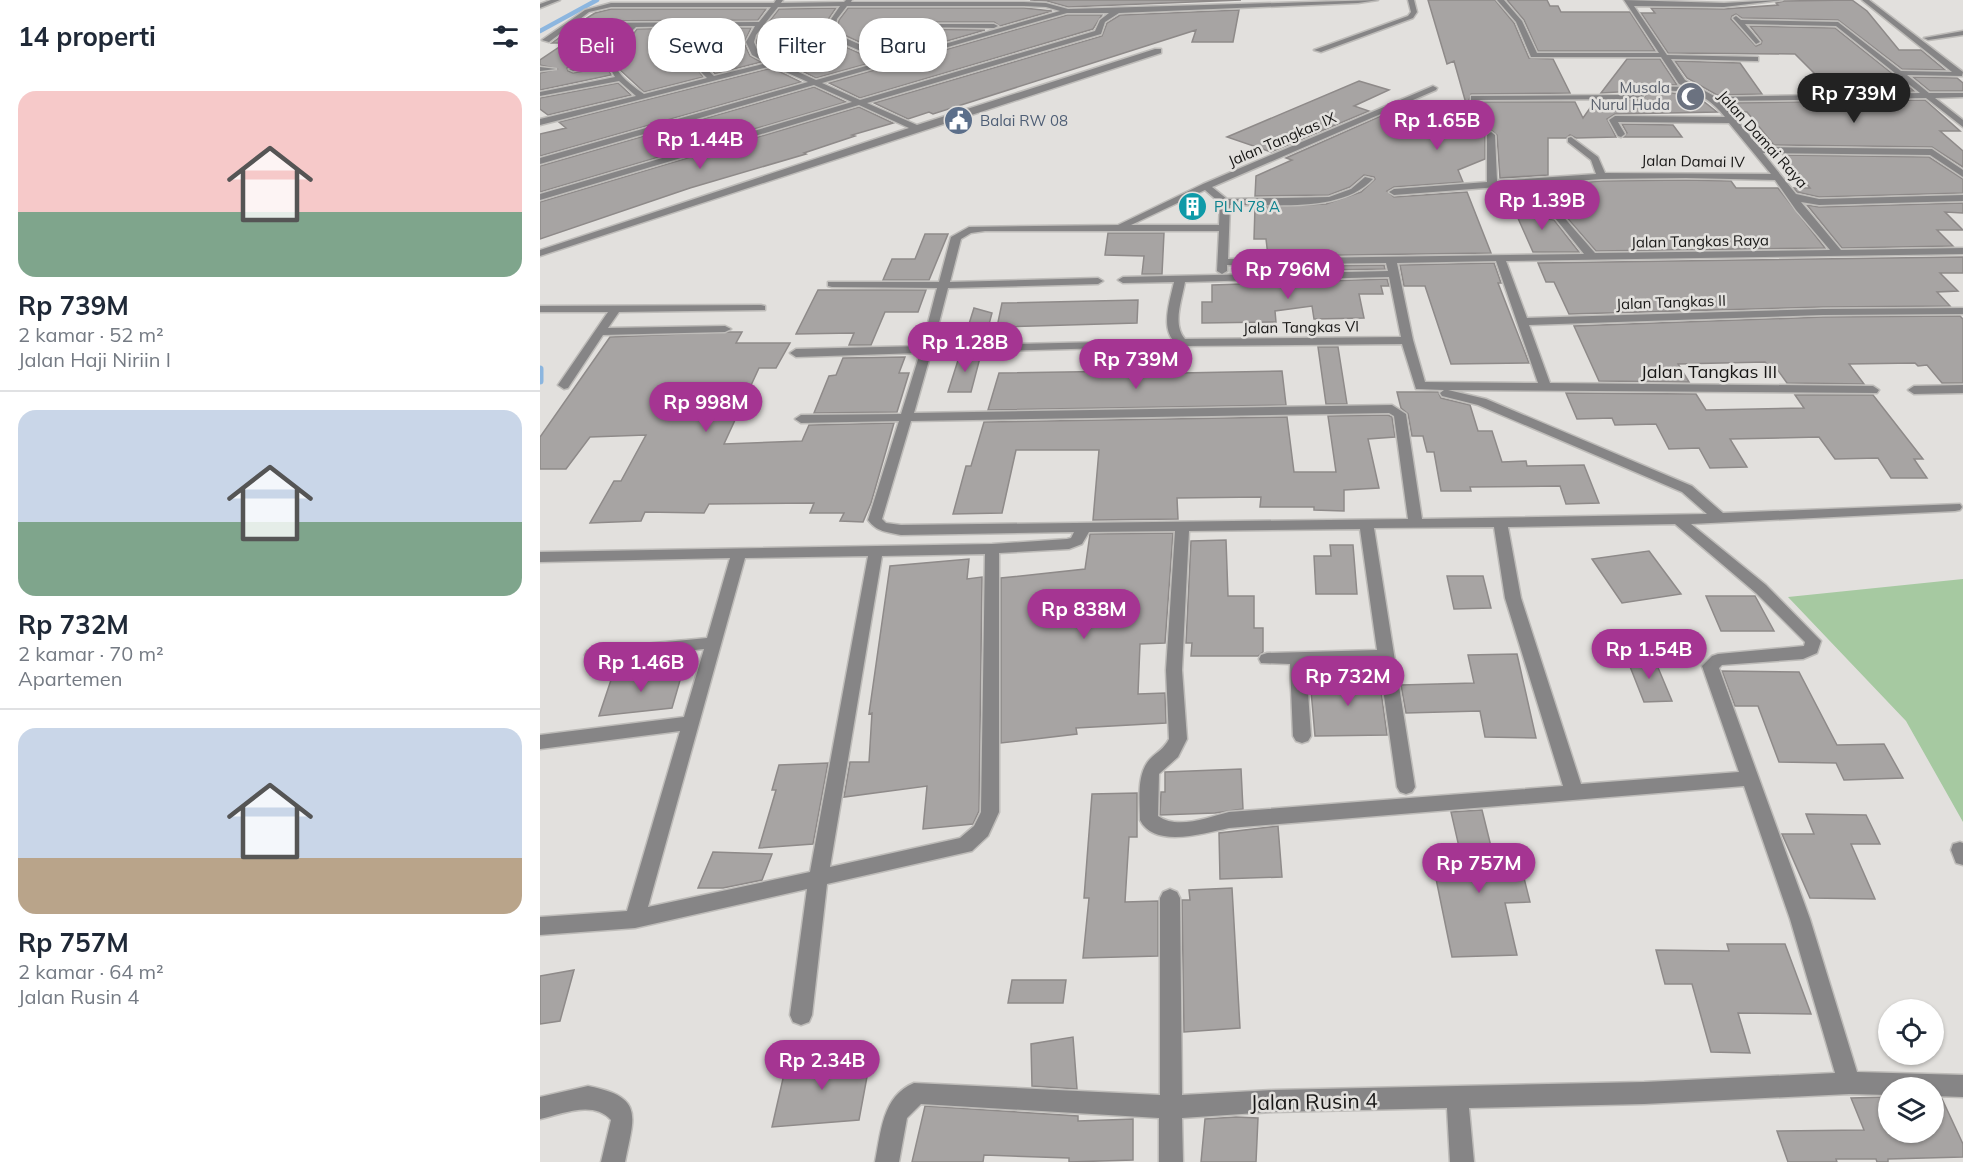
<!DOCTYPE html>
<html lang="id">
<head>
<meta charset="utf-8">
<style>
  body { margin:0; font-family:Mulish,sans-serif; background:#f6f6f7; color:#1f2937; height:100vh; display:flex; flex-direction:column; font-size:22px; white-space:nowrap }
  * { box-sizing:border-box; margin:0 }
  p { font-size:20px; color:#747a83 }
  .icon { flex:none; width:33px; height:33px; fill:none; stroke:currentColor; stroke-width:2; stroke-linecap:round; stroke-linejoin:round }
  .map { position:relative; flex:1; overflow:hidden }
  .drawer { display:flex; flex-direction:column; background:#fff; width:540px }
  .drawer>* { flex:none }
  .banner { position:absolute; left:18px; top:18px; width:570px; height:54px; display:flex; gap:12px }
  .tools { position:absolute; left:1338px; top:999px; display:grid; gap:12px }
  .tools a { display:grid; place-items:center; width:66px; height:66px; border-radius:50%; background:#fff; box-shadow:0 2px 4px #0004; font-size:30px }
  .price { position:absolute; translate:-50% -51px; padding:0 14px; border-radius:21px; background:#a53592; color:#fff; font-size:20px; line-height:39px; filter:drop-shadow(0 2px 3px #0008) }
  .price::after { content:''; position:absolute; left:50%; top:36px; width:18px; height:14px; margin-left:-9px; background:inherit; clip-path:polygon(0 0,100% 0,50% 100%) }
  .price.on { background:#222; color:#fff }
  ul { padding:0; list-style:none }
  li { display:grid; align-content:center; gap:12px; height:318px; padding:0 18px }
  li+li { border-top:2px solid #e0e1e3 }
  li span { display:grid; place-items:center; height:186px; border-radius:18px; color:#555 }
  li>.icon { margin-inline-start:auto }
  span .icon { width:108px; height:108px; fill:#fffc; stroke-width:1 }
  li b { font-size:26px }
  h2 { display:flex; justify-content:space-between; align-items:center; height:72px; padding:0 18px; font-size:26px }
  .tag { padding:0 21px; border-radius:24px; background:#fff; box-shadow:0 2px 4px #0004; font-size:21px; line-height:54px }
  .tag.on { background:#a53592; color:#fff }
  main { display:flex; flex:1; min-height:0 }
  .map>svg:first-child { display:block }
  .green { fill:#a6c9a1 }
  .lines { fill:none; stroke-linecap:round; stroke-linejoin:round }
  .stream-far1 { stroke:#8cb6df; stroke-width:4.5 }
  .stream { stroke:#8cb6df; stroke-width:7 }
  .building { fill:#a7a4a3; stroke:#8e8a89; stroke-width:1.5 }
  .minor-casing { stroke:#bebcb9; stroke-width:3 }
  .minor { fill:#868586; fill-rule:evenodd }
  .labels { text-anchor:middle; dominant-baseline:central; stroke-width:5; stroke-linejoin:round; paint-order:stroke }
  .far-worship-label { font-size:15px; fill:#5b616d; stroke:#e2e0dd; text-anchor:end }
  .far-service-label { font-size:15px; fill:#4e5e75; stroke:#e2e0dd; text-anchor:start }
  .far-street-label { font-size:15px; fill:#181716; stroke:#e2e0dd }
  .far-culture-label { font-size:15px; fill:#0d838f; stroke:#e2e0dd; text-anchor:start }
  .street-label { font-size:18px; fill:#181716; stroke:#e2e0dd }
  .near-street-label { font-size:21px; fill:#181716; stroke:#e2e0dd }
</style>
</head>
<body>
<main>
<section class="drawer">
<h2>14 properti<svg class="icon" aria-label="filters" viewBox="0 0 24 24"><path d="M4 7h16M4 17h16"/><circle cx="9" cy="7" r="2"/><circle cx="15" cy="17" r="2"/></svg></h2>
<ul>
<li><span style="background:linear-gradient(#f6c9c9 65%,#7fa58c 0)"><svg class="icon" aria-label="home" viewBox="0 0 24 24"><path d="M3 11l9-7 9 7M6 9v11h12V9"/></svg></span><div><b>Rp 739M</b><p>2 kamar · 52 m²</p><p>Jalan Haji Niriin I</p></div></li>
<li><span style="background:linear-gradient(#c9d6e8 60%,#7fa58c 0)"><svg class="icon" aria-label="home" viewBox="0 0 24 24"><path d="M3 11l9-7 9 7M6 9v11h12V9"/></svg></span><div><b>Rp 732M</b><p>2 kamar · 70 m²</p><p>Apartemen</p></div></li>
<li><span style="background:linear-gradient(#c9d6e8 70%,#b9a48a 0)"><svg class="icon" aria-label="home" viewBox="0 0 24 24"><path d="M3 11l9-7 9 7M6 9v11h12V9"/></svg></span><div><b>Rp 757M</b><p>2 kamar · 64 m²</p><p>Jalan Rusin 4</p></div></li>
</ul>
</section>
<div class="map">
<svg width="1423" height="1162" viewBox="0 0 1423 1162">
  <rect width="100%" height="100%" fill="#e2e0dd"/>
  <path class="green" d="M1423,579v243l-57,-101 -118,-124z"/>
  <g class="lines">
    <path class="stream-far1" d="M0,31l57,-31"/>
    <path class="stream" d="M0,369v12"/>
  </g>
  <path class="building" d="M490,0h211l-173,7 -21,-6z
    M888,0h67l19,23 15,35 24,1 17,34 -99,1 -2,6 2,2h104l8,16 12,-17 48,-2 5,-7 24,1 26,4 19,15 -102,2 -8,5 9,18 -40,1 -6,-3 -4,3h-18v37l-48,3 -3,-43 -6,-5 -6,5v24l-27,11 5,12 -69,5 -7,4 7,6 73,-5 24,61 -223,3 -2,-17h-12l1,-32 71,-3 35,-12 14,-13 -1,-2 -10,-2 -14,12 -21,8 -74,1 1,-20 36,-16 -6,-2 97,-43 71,22 -4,-19 15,1 -1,-5h5l-15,-53 -7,3z
    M967,0h40l3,6h8l3,6h69l25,39h-117l-14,-31z
    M1312,0l15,11 32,39h22l24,20 -43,-1 -64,-49 -96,-2 -6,-4 -4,2 -1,3 25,27 5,-2 1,-3 -12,-15 85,2 79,63 -81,1 -38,-38 -127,-1 -27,-40h14l-4,-5 73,1 54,-4 -2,-2 8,-2z
    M296,8l-7,10 -3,15 8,9 43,19 -61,17 -56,-28 -4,-8 2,-6 21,-27z
    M308,8h176l28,3 -52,15 -6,-4h-87l-4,4 2,3 80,1 -93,27 -50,-23 -5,-5 2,-9z
    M71,9h155l-8,11 -176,1 13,-8z
    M699,10l-6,32h-41l4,-12 -263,84 -4,-2 -21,7 -34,-16 228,-67 5,-13 13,-8z
    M527,15h35l-9,14 -233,69 -31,-15z
    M152,28l-6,12 1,14 16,23 -59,15 -25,-23 -1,-14 19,-26z
    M165,28h46l-7,15 6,13 11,6 -46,12 -17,-22 -1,-11z
    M31,29h52l-15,14 -3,16 -38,9 1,3 5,2 34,-6 4,8 -71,15v-17l18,-4 -18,-4v-5l25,-17h-13z
    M1087,59h33l17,26 -32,-1 -9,7 -35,2z
    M1135,61l65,2 22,31 -45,1 -30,-17z
    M232,68l29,14 -261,74v-22l26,-6 -7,-6z
    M1373,77l44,1 6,5v8h-33z
    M819,81l30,9 -35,16 15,5 -98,41 -44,-15z
    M78,83l13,12 -83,20 -8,-6v-11z
    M274,87l32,15 -306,90v-26z
    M1385,100l35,31h-20l23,20v16l-31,-20 -158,-2 -27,-33h-14l-7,-9z
    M319,107l34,16 -41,12 3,1 -51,17 2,1 -116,34 -150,51v-37z
    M1082,124l51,1 9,12h-58l3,-4z
    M1243,155l146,2 34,22v14l-144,4 -22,-5 -3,-4h16z
    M1146,180l45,1 5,7h42l47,60 -229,3 -33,-38 -28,-5 -11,-21 78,-6z
    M970,188l15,27 29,5 25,32h-46l-28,-63z
    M1423,203v10l-18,-1 18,18h-26l16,16 -111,2 -35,-43 12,2z
    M568,233h56l-2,41h-20l2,-18 -39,-1z
    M385,234h23l-19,46h-46l9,-21h23z
    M1423,257v16h-23l18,18 -21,1 13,14 -127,1 -254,7 -15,-32h-8l-8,-19z
    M954,263l7,20h-3l31,80 -78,1 -26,-78h-21l-4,-21z
    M844,265l1,4 -116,2v-4z
    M847,279l2,7h-8l2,8h-24l5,24 -50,1 -2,-13 -37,5 1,11 -74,1v-21h10v-17z
    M278,290h108l-8,22h-33l-14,33h-22l5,-12 -58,1z
    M598,300l-1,23 -140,4 5,-24z
    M434,308l18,5 -8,30h-21z
    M1420,316l3,3v64h-21l-15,-18 -9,1 -3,-3 -66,1 15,20 -77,-1 -13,-18h-6l-3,-3 -87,2 11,18 -90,-1 -25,-55 249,-9z
    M189,332h13l-6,11h54l-14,25h-17l-35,76 78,-3 7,-16 85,-2 -23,80 -8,19 -23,-1 4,-8h-34l4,-10 -105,1 -5,9 -59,-1 -4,9 -51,2 24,-42h7l25,-46 -56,2 -24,32h-26v-32l70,-100z
    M778,347h20l9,57h-21z
    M420,354h21l-10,38h-23z
    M365,357l-6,16h10l-12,39 -83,1 15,-37 7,-1 7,-17z
    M588,371l-1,3 155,-3 4,34 -298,5 11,-37z
    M857,392h41l3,6 29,7 8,26h14l10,31 24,-1 1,5 57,-1 15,38 -33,1 -6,-18 -90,1 1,4h-30l-7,-39h-7l-4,-16h-11l-4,-22 -7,-6z
    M1026,393l130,1 10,16 98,-2 -9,-13h78l50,64h-9l13,19h-36l-13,-20 -43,1 -16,-22 -89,2 17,28 -37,1 -11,-20 -30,1 -13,-25 -41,1 -3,-7 -35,1z
    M848,415l4,2 3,20 -27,2 11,49 -35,2v21l-30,-1v-3h-54l1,-10 -84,1 1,21 -85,1 6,-70h-83l-14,63 -49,1 13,-48h5l13,-44 303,-5 7,55h42l-8,-56z
    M633,533l-8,110 -25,1 -2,50 27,-1 1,30 -90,5 1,6 -76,9v-165l84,-9 5,-35z
    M686,540l2,56h26v32h9v24l-5,4h-67l1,-13h-6l5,-102z
    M790,545h23l4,49h-41l-2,-38h17z
    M1109,551l32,43 -59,9 -30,-44z
    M429,559l-2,20 15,-2 -3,234 -6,13 -50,5 4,-43 -83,11 6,-35h19l3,-49 -3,1 21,-148z
    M907,576h36l8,32 -37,1z
    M1166,596h49l19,35h-53z
    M977,654l19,84 -51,-1 -5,-26 -74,2 -5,-28 73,-2 -6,-28z
    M1114,658l18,43 -28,1 -17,-43z
    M143,670l-11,38 -73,8 13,-39z
    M1182,671l77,1 38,73 47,-1 19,34 -59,2 -8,-17 -57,-1 -21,-56h-23z
    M839,677l8,58 -72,1 -5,-57z
    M288,763l-15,81 -54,4 17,-58h-4l7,-25z
    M701,769l2,40 -28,4 -55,2 1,-23h4v-20z
    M597,793v44h-8l-4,65 33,-1v55l-75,2 6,-60h-5l8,-104z
    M942,810l15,61 25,-1 8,32 -25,1 12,52 -65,2 -17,-83 30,-1 -14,-61z
    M1266,814l60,1 14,29h-29l24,55 -65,-1 -28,-64h32z
    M738,826l4,51 -62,2 -1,-46z
    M173,852l59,2 -10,26 -39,8h-25z
    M692,888l8,140 -56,4 -2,-132h8l-1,-10z
    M1187,944h58l26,70 -73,-1 12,40 -39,-1 -19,-68h-27l-9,-34 73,1z
    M34,970l-14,51 -20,3v-48z
    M472,980h54l-3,23h-55z
    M533,1037l4,52 -45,-3 -1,-42z
    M331,1055l-12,65 -87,7 15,-66z
    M1348,1097v35h46v-34l8,1 21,45v13l-75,2v3h-11l-1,-3h-40l1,3h-49l-11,-31 87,-1 -13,-32z
    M385,1106l153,10v5l55,-2v41l-64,2v-4l-85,-3 -1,7h-71z
    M696,1117l22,1 -2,44h-55l4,-43z"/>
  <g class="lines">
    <defs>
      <path id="minor" d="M11,0h9l-20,8v-4z
        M236,0h7l-2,3 63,-1 2,-2h6l-1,2h173l22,1 22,6 310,-9 -20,3 -239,10 -14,9 -4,12 -234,69 50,22 238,-76h6v4l-621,203v-6l369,-122 -50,-23 -319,95v-6l312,-92 -38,-17 -274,79v-6l268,-76 -36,-16 -232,59v-6l96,-23 -17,-15 -79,15v-4l75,-15 -7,-12 -35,6 -4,-2 38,-8 3,-16 18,-18h-59l-20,15 -7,-2 43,-30 26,-7h163zM300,6l-9,13 -3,13 7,8 49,21 -68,19 -40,-18 -18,-10 -4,-10 2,-7 22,-28zM307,6h177l22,1 14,4 -168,48 -51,-23 -6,-6 2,-11zM71,7h160l-12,15 -184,1 14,-11zM527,13h42l-9,7 -5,11 -235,69 -38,-17zM156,26c-17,20 -5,37 11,52l-63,16c-36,-25 -39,-37 -8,-67zM164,26h51l-9,16 6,13 15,8 -53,13c-17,-16 -29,-29 -10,-50z
        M868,0h6l3,12 -4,6 -92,34 -7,-2 94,-34 3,-4z
        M957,0h7l18,21 15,32h122l-35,-53 100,3 58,-3 -58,7 -90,-1 33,49 91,2v4h-3l-84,-2 14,21 31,17 204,-4 -84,-67 -91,-2 15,18 -4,2 -23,-26 3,-2 5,4 97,2 63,49 51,1 -90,-72h7l94,72 -1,4 -55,-1 22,18h34v4l-28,1 28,22v7l-37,-29 -205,3 38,46 173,2 31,21v7l-33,-22 -167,-2 33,41 23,5 144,-4v6l-144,4 -18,-3 40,48 122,-2v6l-457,7 21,57 296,-9 140,-1v6l-140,1 -294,10 21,58 323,3 6,4 -2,3 -429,-3 38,9 206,87 31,27 237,-9 2,3 -2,3 -5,1 -264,13 75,61 55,56 -4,12 -14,6 -81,6 -3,3 91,251 47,153 106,3v22l-29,-1v-8h-46v7l-39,-1 -205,10 -175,4 5,54h-24l-3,-54 -174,4 -91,6 1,44h-24v-44l-238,-14 -14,14 -8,44h-24c6,-29 7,-66 39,-79l246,12v-197l3,-6 7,-3 7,3 3,6 2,197 91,-5 371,-8 191,-9 -45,-154 -46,-133 -515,42c-24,5 -75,21 -89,-8 0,-19 -4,-46 10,-61 7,-7 14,-10 19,-20l-3,-69 9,-139 -86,1 -7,12 -13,5 -70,4v259l-11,24 -16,15 -145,33 -15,131 -3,7 -8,3 -8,-3 -3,-7 17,-126 -172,39 -95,7v-18l87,-6 53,-180 -140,18v-14l144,-18 20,-68 -111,12 -6,-2 -2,-4 2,-4 6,-2 114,-11 23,-80 -190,4v-10l452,-8 75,-5 4,-1 3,-6 -173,3c-14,-3 -24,-3 -33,-15l31,-99 -98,2 -6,-4 6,-4 100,-1 19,-61 -124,4 -6,-4 6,-4 126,-3 15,-58 -105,-1 -4,-1v-4h111l12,-45 18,-10 149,-2 85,-41 230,-98 4,2 -1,2 -224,97 15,12 102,-2 22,-8 14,-12 8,2c-31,34 -100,25 -143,26l-2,54 356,-5 -29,-36 -28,-4 -16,-28 -117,9 -5,-3 5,-3 93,-7v-47l4,-3 4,3 2,46 99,-7 -5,-14 -23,-18v-4l3,-1 27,20 7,16 166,1 -42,-51 -111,-1 7,12 -4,3 -3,-1 -9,-16 6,-4 110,1c-25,-31 -40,-25 -78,-27l-4,7 -20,2 -152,1v-4h3l149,-1 14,-2 8,-7 41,1 -7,-3 -18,-27h-130l-15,-35zM1146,178l89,2 21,30 34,40 -235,3 -34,-39 -27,-4 -14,-25 82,-6zM665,190l15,13 -1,22h-88zM445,231h234l-2,40 5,3 5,-3v-6l159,-2 2,8 -265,6 -5,3 5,3 51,-1c-4,19 -17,55 8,64l220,-2 14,45 28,1 -4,3 2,3 36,9 204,87 25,22 -285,5 -16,-105 -14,-9 -478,8 17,-60 213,-6 6,-3 -6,-3 -211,5 15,-58 150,-4 5,-3 -5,-3 -148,4 11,-43 10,-6zM956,261l42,122 -113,-1 -12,-42 -16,-77zM849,277l12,60 -216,2c-13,-15 -3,-39 0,-57zM849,413l5,3 14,103 -507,6 -15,-2 -4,-4 29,-98zM1135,524l81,69 49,49 -1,4 -86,8 -6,2 -10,10 37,106 -158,12 -60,-186 -13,-71zM954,527l11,71 58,188 -334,26c-21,5 -51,18 -71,4l1,-42 19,-17 9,-18 -5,-69 7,-139 171,-2 17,121 -110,3 -6,2 -2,4 2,4 29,1 3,72 3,5 6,2 6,-2 3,-5 -5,-73 73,-2 18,126 3,5 6,2 6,-2 3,-5 -41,-259zM445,554l-4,258 -7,14 -14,12 -130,29 52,-311zM328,556l-58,316 -162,35 97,-349z
        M367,24h87l4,2 -4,2 -89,-1z
        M1423,31v4l-35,5 -4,-2z
        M0,67l16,2 -16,2z
        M221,305l4,1v4l-146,2 -11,16 117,-2 6,3 -6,3 -122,3 -35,53 -4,1 -6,-4 50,-73h-68v-6z
        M1423,385v8l-49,1 -6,-4 6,-4z
        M1420,842l3,1v22l-7,-2 -5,-13 2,-6z
        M48,1086c57,11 46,30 37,76h-24l10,-42c-18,-20 -48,-6 -71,-1v-22z"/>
    </defs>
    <use href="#minor" class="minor-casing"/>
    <use href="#minor" class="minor"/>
  </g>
  <defs>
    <symbol id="mosque-disc" viewBox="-11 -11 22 22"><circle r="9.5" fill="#6b7280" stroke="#e2e0dd"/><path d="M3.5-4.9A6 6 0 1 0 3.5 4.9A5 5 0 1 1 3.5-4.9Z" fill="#fff"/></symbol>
    <symbol id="civic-disc" viewBox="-11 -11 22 22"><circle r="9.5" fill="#5c6f8a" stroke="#e2e0dd"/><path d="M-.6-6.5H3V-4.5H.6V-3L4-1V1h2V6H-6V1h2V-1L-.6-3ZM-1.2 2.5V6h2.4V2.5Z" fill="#fff"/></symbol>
    <symbol id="building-disc" viewBox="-11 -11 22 22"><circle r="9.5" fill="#0f9aa8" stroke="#e2e0dd"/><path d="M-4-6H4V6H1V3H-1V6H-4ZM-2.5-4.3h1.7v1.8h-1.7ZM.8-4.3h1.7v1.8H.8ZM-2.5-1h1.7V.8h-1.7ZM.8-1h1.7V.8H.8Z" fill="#fff"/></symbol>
  </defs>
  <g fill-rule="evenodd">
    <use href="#mosque-disc" x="1134" y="80" width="33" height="33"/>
    <use href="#civic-disc" x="402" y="104" width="33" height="33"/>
    <use href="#building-disc" x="636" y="190" width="33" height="33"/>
  </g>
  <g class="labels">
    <g class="far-worship-label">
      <text x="1130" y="87">Musala<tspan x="1130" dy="17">Nurul Huda</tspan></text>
    </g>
    <g class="far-service-label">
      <text x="440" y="120">Balai RW 08</text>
    </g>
    <g class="far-street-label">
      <text transform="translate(742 139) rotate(-23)">Jalan Tangkas IX</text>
      <text transform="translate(1223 139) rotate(48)">Jalan Damai Raya</text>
      <text transform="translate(1153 161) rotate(1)">Jalan Damai IV</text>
      <text transform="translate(1160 241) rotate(-1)">Jalan Tangkas Raya</text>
      <text transform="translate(1131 302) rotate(-2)">Jalan Tangkas II</text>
      <text transform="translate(761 327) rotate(-1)">Jalan Tangkas VI</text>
    </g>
    <g class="far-culture-label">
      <text x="674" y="206">PLN 78 A</text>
    </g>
    <g class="street-label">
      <text x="1169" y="371">Jalan Tangkas III</text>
    </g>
    <g class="near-street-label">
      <text transform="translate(774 1101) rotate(-1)">Jalan Rusin 4</text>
    </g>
  </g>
</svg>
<div class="tools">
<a><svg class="icon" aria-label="locate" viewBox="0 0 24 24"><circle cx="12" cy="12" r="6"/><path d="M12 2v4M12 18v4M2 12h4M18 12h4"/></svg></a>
<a><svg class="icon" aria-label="layers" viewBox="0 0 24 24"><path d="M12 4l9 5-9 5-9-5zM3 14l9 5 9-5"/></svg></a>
</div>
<b class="price on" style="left:1314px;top:124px">Rp 739M</b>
<b class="price" style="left:897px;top:151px">Rp 1.65B</b>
<b class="price" style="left:160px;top:170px">Rp 1.44B</b>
<b class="price" style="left:1002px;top:231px">Rp 1.39B</b>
<b class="price" style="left:748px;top:300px">Rp 796M</b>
<b class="price" style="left:425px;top:373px">Rp 1.28B</b>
<b class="price" style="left:596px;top:390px">Rp 739M</b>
<b class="price" style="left:166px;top:433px">Rp 998M</b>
<b class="price" style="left:544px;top:640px">Rp 838M</b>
<b class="price" style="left:1109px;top:680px">Rp 1.54B</b>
<b class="price" style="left:101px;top:693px">Rp 1.46B</b>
<b class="price" style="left:808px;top:707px">Rp 732M</b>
<b class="price" style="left:939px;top:894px">Rp 757M</b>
<b class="price" style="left:282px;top:1091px">Rp 2.34B</b>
<div class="banner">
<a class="tag on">Beli</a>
<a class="tag">Sewa</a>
<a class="tag">Filter</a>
<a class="tag">Baru</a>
</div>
</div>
</main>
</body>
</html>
